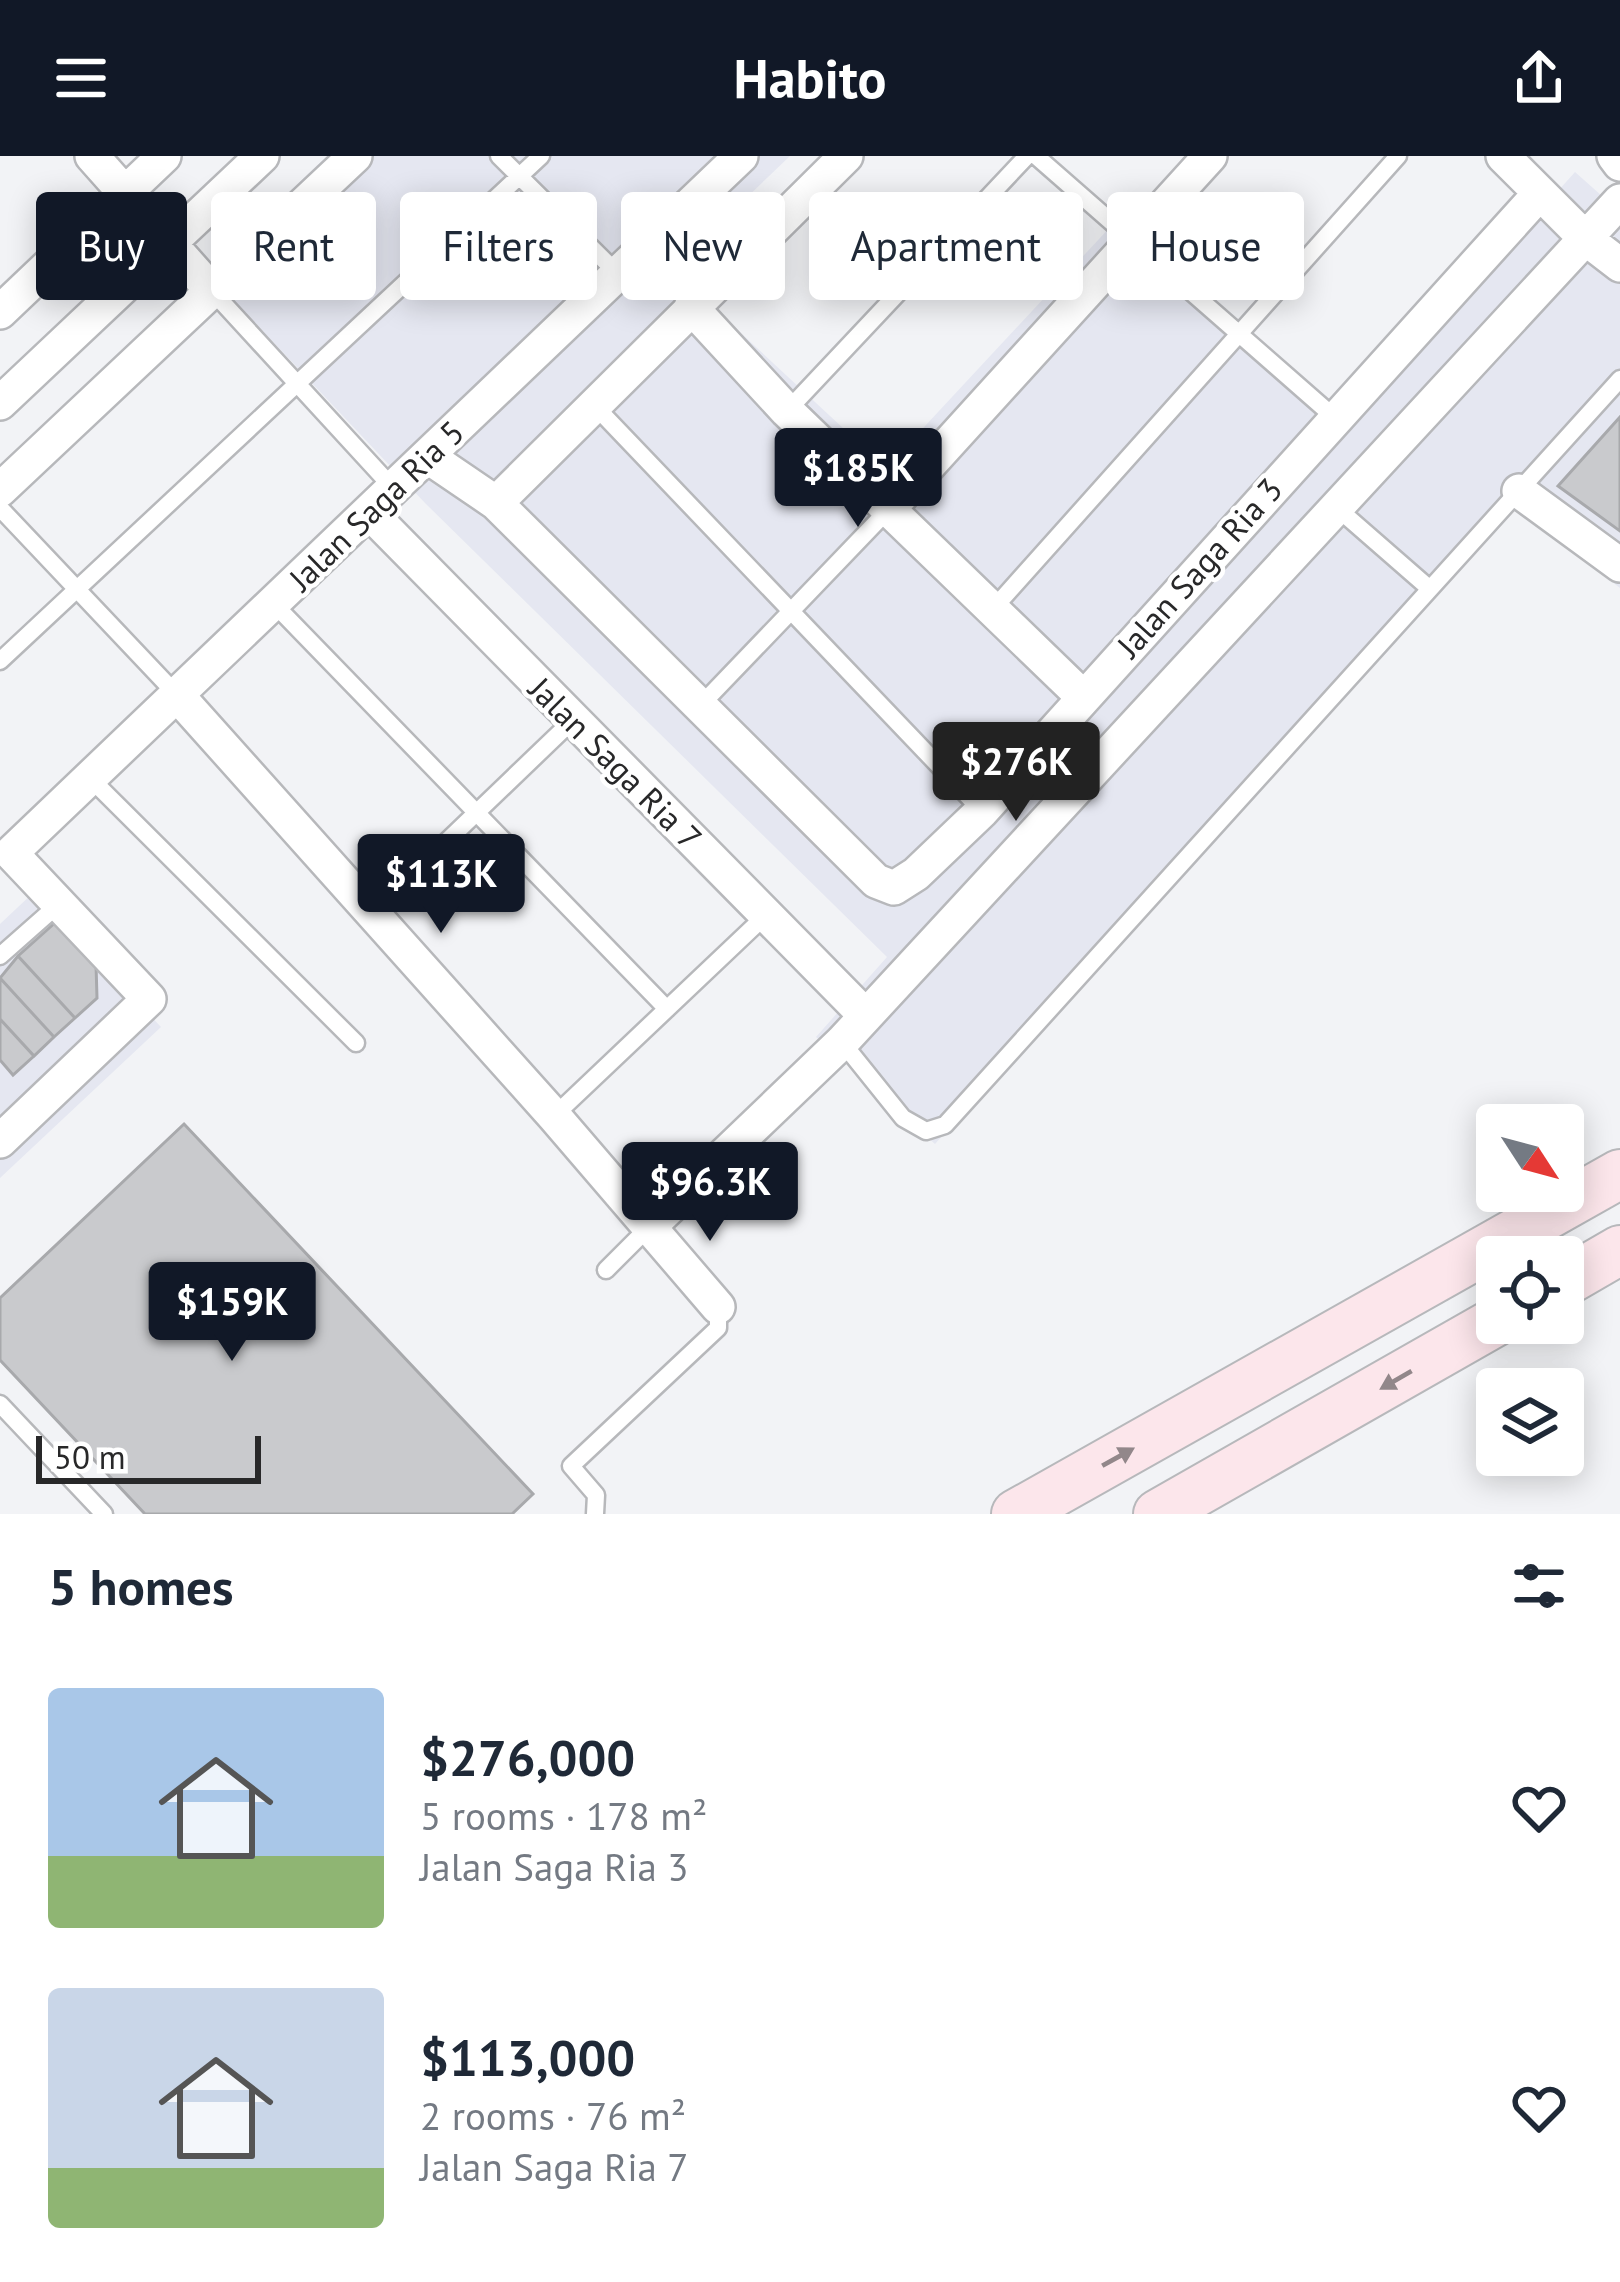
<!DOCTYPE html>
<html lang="en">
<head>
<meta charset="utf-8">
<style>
  body { margin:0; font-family:"PT Sans",sans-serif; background:#f2f2f3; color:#1f2937; height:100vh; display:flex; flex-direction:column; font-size:45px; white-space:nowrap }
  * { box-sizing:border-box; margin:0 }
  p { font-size:39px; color:#747a83 }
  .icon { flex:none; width:66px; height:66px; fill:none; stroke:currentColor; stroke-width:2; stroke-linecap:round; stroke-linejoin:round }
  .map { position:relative; height:1358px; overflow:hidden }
  .drawer { display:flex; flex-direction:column; background:#fff; flex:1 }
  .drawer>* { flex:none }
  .banner { position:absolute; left:36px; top:36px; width:1548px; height:108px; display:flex; gap:24px }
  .needle { width:78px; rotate:126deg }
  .tools { position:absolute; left:1476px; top:948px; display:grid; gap:24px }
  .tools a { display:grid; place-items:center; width:108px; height:108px; border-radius:12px; background:#fff; box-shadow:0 6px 30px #0003; font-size:60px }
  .scale { position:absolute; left:36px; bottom:30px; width:225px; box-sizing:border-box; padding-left:12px; border:6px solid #282829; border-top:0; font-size:33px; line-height:42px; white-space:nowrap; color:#282829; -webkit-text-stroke:9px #fff; paint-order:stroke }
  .price { position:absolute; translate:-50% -102px; padding:0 27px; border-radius:12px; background:#111827; color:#fff; font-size:39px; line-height:78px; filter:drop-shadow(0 3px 6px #0008) }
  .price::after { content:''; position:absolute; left:50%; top:72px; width:36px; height:27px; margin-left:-18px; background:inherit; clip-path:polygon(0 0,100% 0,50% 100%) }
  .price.active { background:#222; color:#fff }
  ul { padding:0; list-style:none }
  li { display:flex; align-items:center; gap:36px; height:300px; padding:0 48px }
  li span { display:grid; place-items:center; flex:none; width:336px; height:240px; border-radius:12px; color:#555 }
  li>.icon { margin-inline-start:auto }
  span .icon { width:144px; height:144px; fill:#fffc; stroke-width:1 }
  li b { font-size:51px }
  h2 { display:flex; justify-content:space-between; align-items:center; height:144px; padding:0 48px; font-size:51px }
  .pill { padding:0 42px; border-radius:12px; background:#fff; box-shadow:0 6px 30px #0003; font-size:42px; line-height:108px }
  .pill.active { background:#111827; color:#fff }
  header { display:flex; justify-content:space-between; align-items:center; height:156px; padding:0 48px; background:#111827; color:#fff; font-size:54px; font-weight:800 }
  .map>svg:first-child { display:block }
  .built { fill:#e5e7f1 }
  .building { fill:#c9cacd; stroke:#a8a9ac; stroke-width:3 }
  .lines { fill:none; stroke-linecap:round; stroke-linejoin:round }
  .lane-casing { stroke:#b7b8bb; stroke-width:21 }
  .street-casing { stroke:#b7b8bb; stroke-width:38 }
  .secondary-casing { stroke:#b7b8bb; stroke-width:52 }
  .lane { stroke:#fff; stroke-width:16 }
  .street { stroke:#fff; stroke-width:33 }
  .secondary { stroke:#fce6eb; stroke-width:48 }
  .oneway { fill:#92878a }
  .labels { text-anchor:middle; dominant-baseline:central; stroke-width:9; stroke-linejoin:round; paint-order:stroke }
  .street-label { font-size:33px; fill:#282829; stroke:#fff }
</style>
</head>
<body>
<header><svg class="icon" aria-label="menu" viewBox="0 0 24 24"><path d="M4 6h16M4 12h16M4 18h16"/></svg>Habito<svg class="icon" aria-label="share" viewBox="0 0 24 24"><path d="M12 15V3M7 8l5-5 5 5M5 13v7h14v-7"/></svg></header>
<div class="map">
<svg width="1620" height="1358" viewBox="0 0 1620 1358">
  <rect width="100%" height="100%" fill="#f2f3f6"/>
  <path class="built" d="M327,0h463l-118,113 214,199 227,-244 227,211 235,-263 45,40v376l-112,-86 -573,642 -119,-107 71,-80 -462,-454 -219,-232z
    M34,736l127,135 -161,151v-254z"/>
  <path class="building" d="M1620,261v114l-62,-45z
    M57,765l39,43 1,34 -22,20 -57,-62z
    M18,800l57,62 -21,19 -54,-59z
    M0,822l54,59 -20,19 -34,-37z
    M0,863l34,37 -21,19 -13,-15z
    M184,968l349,370 -21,20h-367l-145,-154v-62z"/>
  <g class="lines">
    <defs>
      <path id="lane" d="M499,0l118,117
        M1036,0l298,261
        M212,135l181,197
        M594,249l388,406
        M787,255l240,-255
        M1336,351l94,82
        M0,352l177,187
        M273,447l394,406
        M993,453l405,-453
        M0,505l541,-505
        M699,551l189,-197
        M90,622l266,265
        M373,756l200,-192
        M0,800l60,-53
        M842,886l61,76 23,13 19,-6 675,-746
        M554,960l212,-201
        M606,1114l44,-44
        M0,1248l104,110
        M595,1358l1,-19 -25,-29 147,-138v-21"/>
      <path id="street" d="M92,0l120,135
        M1503,0l82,82 35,27
        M1614,0l6,8
        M691,151l96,104 296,286
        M0,156l164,-156
        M0,247l262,-247
        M427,300l69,47 380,378 18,7 22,-14 66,-63 558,-618
        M0,334l355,-334
        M1519,335l101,74
        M496,347l350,-347
        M888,354l322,-354
        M369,356l495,502
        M177,539l377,421 164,191
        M0,985l149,-142 -138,-146 730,-697
        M650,1070l192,-184 778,-841"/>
      <path id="secondary" d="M1563,1127l57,-33
        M1016,1358l604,-340
        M1158,1358l339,-193"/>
    </defs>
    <use href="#lane" class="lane-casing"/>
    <use href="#street" class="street-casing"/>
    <use href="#secondary" class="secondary-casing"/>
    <use href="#lane" class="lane"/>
    <use href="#street" class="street"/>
    <use href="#secondary" class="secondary"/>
  </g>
  <defs><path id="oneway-solid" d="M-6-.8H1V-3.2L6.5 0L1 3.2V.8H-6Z" transform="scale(3)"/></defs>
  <g class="oneway">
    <use href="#oneway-solid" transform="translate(1396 1224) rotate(150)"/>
    <use href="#oneway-solid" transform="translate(1118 1301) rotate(-29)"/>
  </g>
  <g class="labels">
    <g class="street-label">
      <text transform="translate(376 349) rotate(-44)">Jalan Saga Ria 5</text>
      <text transform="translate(1199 411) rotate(-48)">Jalan Saga Ria 3</text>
      <text transform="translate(616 607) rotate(45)">Jalan Saga Ria 7</text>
    </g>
  </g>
</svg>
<div class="tools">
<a><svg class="needle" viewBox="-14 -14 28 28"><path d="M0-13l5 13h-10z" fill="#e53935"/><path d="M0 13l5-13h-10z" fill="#747a83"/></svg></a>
<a><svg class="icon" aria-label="locate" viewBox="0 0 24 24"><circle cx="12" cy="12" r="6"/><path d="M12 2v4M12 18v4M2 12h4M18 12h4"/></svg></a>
<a><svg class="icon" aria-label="layers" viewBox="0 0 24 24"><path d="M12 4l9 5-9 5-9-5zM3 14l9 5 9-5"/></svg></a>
</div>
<div class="scale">50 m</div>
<b class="price" style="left:858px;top:374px">$185K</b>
<b class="price active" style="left:1016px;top:668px">$276K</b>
<b class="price" style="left:441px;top:780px">$113K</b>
<b class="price" style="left:710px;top:1088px">$96.3K</b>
<b class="price" style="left:232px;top:1208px">$159K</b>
<div class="banner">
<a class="pill active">Buy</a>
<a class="pill">Rent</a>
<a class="pill">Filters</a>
<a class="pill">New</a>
<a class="pill">Apartment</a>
<a class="pill">House</a>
</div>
</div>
<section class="drawer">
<h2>5 homes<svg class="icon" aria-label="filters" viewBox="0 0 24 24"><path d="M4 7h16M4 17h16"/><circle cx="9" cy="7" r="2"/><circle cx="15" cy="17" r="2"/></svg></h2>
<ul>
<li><span style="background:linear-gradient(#a9c7e8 70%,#8fb573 0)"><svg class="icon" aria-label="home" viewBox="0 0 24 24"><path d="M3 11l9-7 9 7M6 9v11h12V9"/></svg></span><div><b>$276,000</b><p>5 rooms · 178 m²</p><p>Jalan Saga Ria 3</p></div><svg class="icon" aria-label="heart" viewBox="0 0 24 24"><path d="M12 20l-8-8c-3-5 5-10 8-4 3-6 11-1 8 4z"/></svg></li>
<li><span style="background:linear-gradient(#c9d6e8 75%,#8fb573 0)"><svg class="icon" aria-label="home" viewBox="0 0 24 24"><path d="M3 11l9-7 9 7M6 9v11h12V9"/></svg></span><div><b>$113,000</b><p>2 rooms · 76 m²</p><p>Jalan Saga Ria 7</p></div><svg class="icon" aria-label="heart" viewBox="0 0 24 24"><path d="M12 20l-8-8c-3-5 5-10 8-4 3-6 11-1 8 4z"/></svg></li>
</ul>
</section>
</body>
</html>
